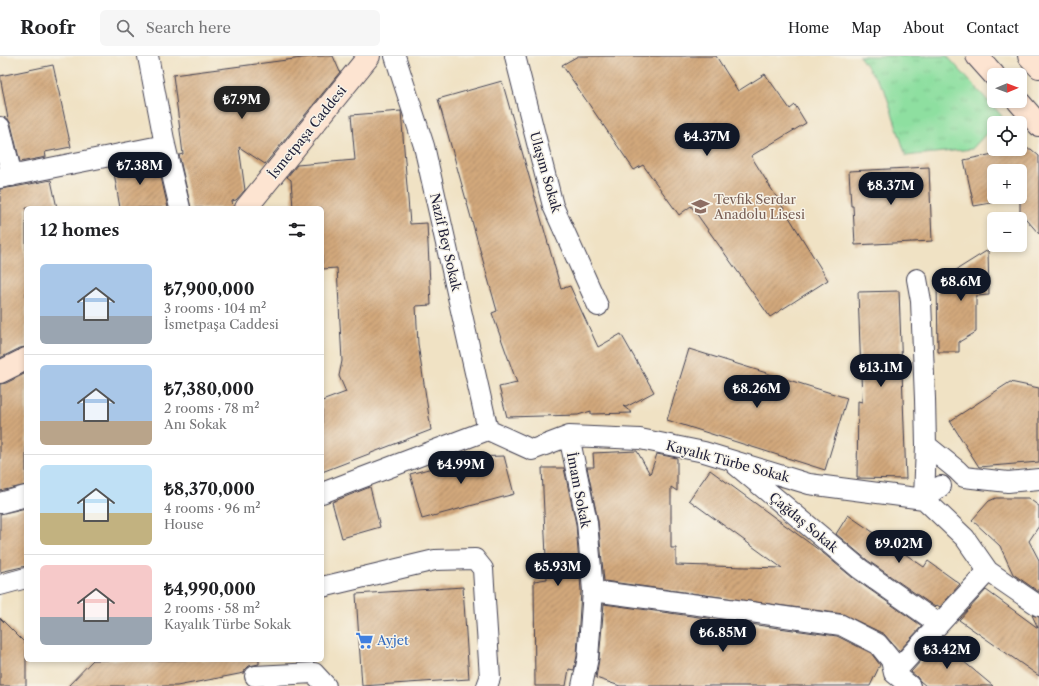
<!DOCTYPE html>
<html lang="en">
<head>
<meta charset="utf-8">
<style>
  body { margin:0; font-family:"Libre Caslon Text",serif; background:#f6f6f6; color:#202124; height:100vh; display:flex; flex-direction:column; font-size:15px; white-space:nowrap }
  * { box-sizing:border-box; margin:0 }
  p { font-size:13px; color:#757577 }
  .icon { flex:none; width:22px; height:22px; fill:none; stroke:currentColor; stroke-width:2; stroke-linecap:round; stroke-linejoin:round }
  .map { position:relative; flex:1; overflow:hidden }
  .panel { position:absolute; left:24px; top:150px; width:300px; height:456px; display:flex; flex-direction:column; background:#fff; border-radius:6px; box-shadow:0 2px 6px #0003 }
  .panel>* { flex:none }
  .needle { width:26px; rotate:89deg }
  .controls { position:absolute; left:987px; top:12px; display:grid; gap:8px }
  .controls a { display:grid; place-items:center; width:40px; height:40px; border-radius:6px; background:#fff; box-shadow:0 2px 6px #0003; font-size:20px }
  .price { position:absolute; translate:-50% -34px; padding:0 9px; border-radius:14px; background:#111827; color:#fff; font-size:13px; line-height:26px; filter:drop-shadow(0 1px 2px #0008) }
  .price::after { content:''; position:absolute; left:50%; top:24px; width:12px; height:9px; margin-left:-6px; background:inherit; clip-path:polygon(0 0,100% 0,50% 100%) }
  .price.selected { background:#222; color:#fff }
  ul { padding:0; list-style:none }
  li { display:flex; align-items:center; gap:12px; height:100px; padding:0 16px }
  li+li { border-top:1px solid #e0e0e0 }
  li span { display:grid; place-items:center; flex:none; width:112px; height:80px; border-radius:6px; color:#555 }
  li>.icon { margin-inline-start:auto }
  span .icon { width:48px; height:48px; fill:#fffc; stroke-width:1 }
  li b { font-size:17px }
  h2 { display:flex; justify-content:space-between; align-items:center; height:48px; padding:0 16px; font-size:17px }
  header { display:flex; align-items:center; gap:24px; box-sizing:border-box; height:56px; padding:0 20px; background:#fff; border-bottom:1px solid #e0e0e0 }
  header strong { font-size:19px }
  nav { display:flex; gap:22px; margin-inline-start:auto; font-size:14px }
  .search { width:280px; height:36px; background:#f6f6f6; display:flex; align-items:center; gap:10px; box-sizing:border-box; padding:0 14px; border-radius:6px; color:#757577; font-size:15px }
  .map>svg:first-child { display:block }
  .grass { fill:url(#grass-tufts); stroke:#58806e }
  .building { fill:url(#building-hatch); fill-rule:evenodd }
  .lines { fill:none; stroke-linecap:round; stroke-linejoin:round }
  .street-casing { stroke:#413f50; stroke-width:22 }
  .secondary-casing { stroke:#413f50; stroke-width:24 }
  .street { stroke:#fff; stroke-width:20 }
  .secondary { stroke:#fde4d1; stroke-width:22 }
  .labels { text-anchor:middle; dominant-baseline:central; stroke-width:3; stroke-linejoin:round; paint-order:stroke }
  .street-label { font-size:13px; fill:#22223b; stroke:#f7f3e8 }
  .education-label { font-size:13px; fill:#785e54; stroke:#f7f3e8; text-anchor:start }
  .shop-label { font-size:13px; fill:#366cbe; stroke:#f7f3e8; text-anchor:start }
</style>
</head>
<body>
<header>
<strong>Roofr</strong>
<div class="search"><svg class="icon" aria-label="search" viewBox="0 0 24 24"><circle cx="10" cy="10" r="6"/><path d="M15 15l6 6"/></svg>Search here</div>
<nav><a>Home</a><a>Map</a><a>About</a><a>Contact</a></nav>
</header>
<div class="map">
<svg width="1039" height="630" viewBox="0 0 1039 630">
  <defs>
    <pattern id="grass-tufts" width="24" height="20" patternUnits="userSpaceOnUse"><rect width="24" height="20" fill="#8edfa0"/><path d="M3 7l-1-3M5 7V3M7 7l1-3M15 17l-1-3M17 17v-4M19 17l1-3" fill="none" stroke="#7abf8b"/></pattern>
    <pattern id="building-hatch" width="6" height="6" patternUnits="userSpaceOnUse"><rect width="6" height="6" fill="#d2a87b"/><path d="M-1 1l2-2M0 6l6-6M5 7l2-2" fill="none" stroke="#a86"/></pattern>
  </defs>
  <rect width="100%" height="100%" fill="#f7f3e8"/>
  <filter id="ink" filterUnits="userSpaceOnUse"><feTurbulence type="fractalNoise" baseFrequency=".025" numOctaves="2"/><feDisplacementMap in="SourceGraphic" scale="8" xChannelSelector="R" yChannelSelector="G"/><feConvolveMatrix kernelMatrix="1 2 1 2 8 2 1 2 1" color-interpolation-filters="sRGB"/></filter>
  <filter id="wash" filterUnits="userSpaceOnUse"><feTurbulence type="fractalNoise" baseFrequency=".012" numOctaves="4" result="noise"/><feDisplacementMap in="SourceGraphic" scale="16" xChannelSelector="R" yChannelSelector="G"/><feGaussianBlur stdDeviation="0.9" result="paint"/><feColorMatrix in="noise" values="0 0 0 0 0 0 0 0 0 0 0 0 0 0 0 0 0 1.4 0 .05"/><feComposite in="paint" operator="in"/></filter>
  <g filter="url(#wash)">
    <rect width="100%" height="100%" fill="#f0e2c4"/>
    <path class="grass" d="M859,0h88l55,60 -6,7h-2v2l-22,24 -66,7 -21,-65z"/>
    <g id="blocks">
      <path class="building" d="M317,0h16l7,16 -75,92 -26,-17 6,43 -9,10 -4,1 1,7h-42l-12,-53 4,-1 -10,-79z
        M578,0h138l22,35 27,-17 25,35 5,-4 11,18 -55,33 77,124 -58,37 -79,-111 -12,9 -36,-50 -9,5 -72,-105z
        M53,9l18,82 -26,5 1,5 -26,5 -9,-38 -3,-5 -8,-43z
        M502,25l59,208 9,-3 28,61 23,-13 33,58 -28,15 -3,-1 9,7 -41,1v-3l-13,4 -71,2 -8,-30 18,-4 -25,-70 5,-2 -59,-212z
        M401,55l9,113 17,-1 4,82 -15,1 2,38 13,86 -109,42v-71l24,-9 -7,-16 3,-15 -5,-93 -15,1v-61h-29l-2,-28 -4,-3 10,-12 58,-5 -4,-45z
        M1002,93h29l8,7v78l-19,-22v-14l-46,8 -10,-46 34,-7zM994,115h26v26h-26z
        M157,103l11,49h-48l-7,-41z
        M929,111l3,74 -77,4 -2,-39h-2l-2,-35z
        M51,124l6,28h-31v139l-6,1 -20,10v-169l14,-2z
        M988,194l1,45 -13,1v36l-17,10v10h-21l-1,-70z
        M899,235l7,188 -49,-1 1,-77 4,1 -4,-110z
        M689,293l158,49 -22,72 -158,-50z
        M26,317v112l-26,6v-107l6,-1z
        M1010,326l29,6v74l-60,5 -29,-46z
        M637,395l13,23 7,-20 20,4v33l-6,-4v61h5v17l106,3 -93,-68 21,-30 113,83 30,25 69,48 -23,25 -15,-17 -41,-20 -239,-33 -6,-60 -11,-54h7l-1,-14z
        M504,400l10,38 -92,25 -12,-45 63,-17z
        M542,412h22l12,56 5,67 -4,65 -3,14 -5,-1 -3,17h-31l-1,-105 13,-2z
        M370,431l10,40 -38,11 -10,-36z
        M996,442h32l11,8v20l-10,15 10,19v32l-26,-18 -13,-28 -28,-26 17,-19z
        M26,452v58l-26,6v-58z
        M848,459l76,52 4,-6 32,23 -20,23 -3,-2 -2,2 -68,-47 -31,-26z
        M463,531l6,92 -107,7 -6,-92z
        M986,534l52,38 -6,-13 7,2v59l-80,-56z
        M604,548l233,32 34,17 9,12 -10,21h-250l-24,-8 3,-19z
        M0,562l26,26v42h-26z
        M939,585l54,45h-67l-6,-5 -3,-4 -6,-5z
        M93,604h166v4l-10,2 -4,4 -1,3 -67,13h-109z"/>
    </g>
  </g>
  <g filter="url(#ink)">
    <use href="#blocks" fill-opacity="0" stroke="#413f50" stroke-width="1"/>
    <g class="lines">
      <defs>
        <path id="street" d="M148,0l17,89 15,63
          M395,0l29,90 64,284
          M515,0l38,150 45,100
          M0,71l12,49
          M0,122l165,-33
          M917,223l4,22 4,98 1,46 -2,54
          M569,380l18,86 6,69 -5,67 -6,28
          M926,389l31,25 7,7 44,5 31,-3
          M736,409l124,104 79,55
          M322,437l166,-63 44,20 37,-14 71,3 64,13 105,32 115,15
          M924,443l41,39 23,33 51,35
          M924,443l17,-13
          M0,447l26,-7
          M0,529l26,-7
          M322,531l113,-27 40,-1 8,10 7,109 -3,8
          M593,535l158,21 90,13 37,19 13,16 3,13 16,13
          M894,617l94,-102
          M255,620l59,-3 12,13"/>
        <path id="secondary" d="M977,0l17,19
          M1029,0l10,11
          M1018,45l21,24
          M246,152l123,-152
          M0,316l26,-13"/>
      </defs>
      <use href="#street" class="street-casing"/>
      <use href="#secondary" class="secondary-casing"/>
      <use href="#street" class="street"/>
      <use href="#secondary" class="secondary"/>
    </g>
  </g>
  <defs>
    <symbol id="school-bare" viewBox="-9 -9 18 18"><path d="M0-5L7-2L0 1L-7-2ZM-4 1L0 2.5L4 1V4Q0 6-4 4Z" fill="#8d6e63" stroke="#f7f3e8" stroke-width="2.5" paint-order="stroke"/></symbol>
    <symbol id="supermarket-bare" viewBox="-9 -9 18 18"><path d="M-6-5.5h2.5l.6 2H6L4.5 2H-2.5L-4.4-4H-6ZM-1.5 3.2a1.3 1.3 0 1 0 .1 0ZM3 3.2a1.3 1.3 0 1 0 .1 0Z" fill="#3f7fe0" stroke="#f7f3e8" stroke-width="2.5" paint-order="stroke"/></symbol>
  </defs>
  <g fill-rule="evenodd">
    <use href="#school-bare" x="688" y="138" width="25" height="25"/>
    <use href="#supermarket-bare" x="352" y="572" width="25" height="25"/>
  </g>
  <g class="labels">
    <g class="street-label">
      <text transform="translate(307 76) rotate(-51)">İsmetpaşa Caddesi</text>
      <text transform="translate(546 116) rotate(74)">Ulaşım Sokak</text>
      <text transform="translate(446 186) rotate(77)">Nazif Bey Sokak</text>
      <text transform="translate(728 405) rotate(15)">Kayalık Türbe Sokak</text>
      <text transform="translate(579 434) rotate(79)">İmam Sokak</text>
      <text transform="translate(804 466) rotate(40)">Çağdaş Sokak</text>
    </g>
    <g class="education-label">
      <text x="714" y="143">Tevfik Serdar<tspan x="714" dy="15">Anadolu Lisesi</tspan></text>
    </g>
    <g class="shop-label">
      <text x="377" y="584">Ayjet</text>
    </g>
  </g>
</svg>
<div class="controls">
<a><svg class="needle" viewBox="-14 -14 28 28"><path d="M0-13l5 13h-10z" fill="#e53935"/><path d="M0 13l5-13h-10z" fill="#757577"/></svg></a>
<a><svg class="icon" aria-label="locate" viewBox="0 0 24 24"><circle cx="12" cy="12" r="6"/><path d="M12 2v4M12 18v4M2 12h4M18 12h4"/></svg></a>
<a>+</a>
<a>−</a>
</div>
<b class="price selected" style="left:242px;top:64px">₺7.9M</b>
<b class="price" style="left:707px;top:101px">₺4.37M</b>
<b class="price" style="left:140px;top:130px">₺7.38M</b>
<b class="price" style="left:891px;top:150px">₺8.37M</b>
<b class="price" style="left:961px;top:246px">₺8.6M</b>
<b class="price" style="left:881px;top:332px">₺13.1M</b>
<b class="price" style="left:757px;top:353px">₺8.26M</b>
<b class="price" style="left:461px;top:429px">₺4.99M</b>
<b class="price" style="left:899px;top:508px">₺9.02M</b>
<b class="price" style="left:558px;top:531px">₺5.93M</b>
<b class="price" style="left:723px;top:597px">₺6.85M</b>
<b class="price" style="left:947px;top:614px">₺3.42M</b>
<section class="panel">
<h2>12 homes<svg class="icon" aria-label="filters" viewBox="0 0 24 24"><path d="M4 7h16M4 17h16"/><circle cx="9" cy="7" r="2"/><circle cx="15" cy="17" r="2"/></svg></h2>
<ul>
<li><span style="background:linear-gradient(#a9c7e8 65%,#9aa5b1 0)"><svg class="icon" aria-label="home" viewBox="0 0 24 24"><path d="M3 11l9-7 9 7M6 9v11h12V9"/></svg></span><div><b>₺7,900,000</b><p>3 rooms · 104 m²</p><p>İsmetpaşa Caddesi</p></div></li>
<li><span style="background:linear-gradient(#a9c7e8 70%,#b9a48a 0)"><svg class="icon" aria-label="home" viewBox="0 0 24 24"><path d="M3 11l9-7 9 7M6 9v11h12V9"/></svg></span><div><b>₺7,380,000</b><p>2 rooms · 78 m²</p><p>Anı Sokak</p></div></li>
<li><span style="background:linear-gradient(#bfe0f5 60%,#c2b280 0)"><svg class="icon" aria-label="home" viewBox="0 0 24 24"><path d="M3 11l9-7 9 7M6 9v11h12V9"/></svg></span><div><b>₺8,370,000</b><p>4 rooms · 96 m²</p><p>House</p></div></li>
<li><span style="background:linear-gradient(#f6c9c9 65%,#9aa5b1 0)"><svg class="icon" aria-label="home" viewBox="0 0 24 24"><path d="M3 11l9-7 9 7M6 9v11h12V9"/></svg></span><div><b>₺4,990,000</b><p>2 rooms · 58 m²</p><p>Kayalık Türbe Sokak</p></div></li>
</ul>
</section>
</div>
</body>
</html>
